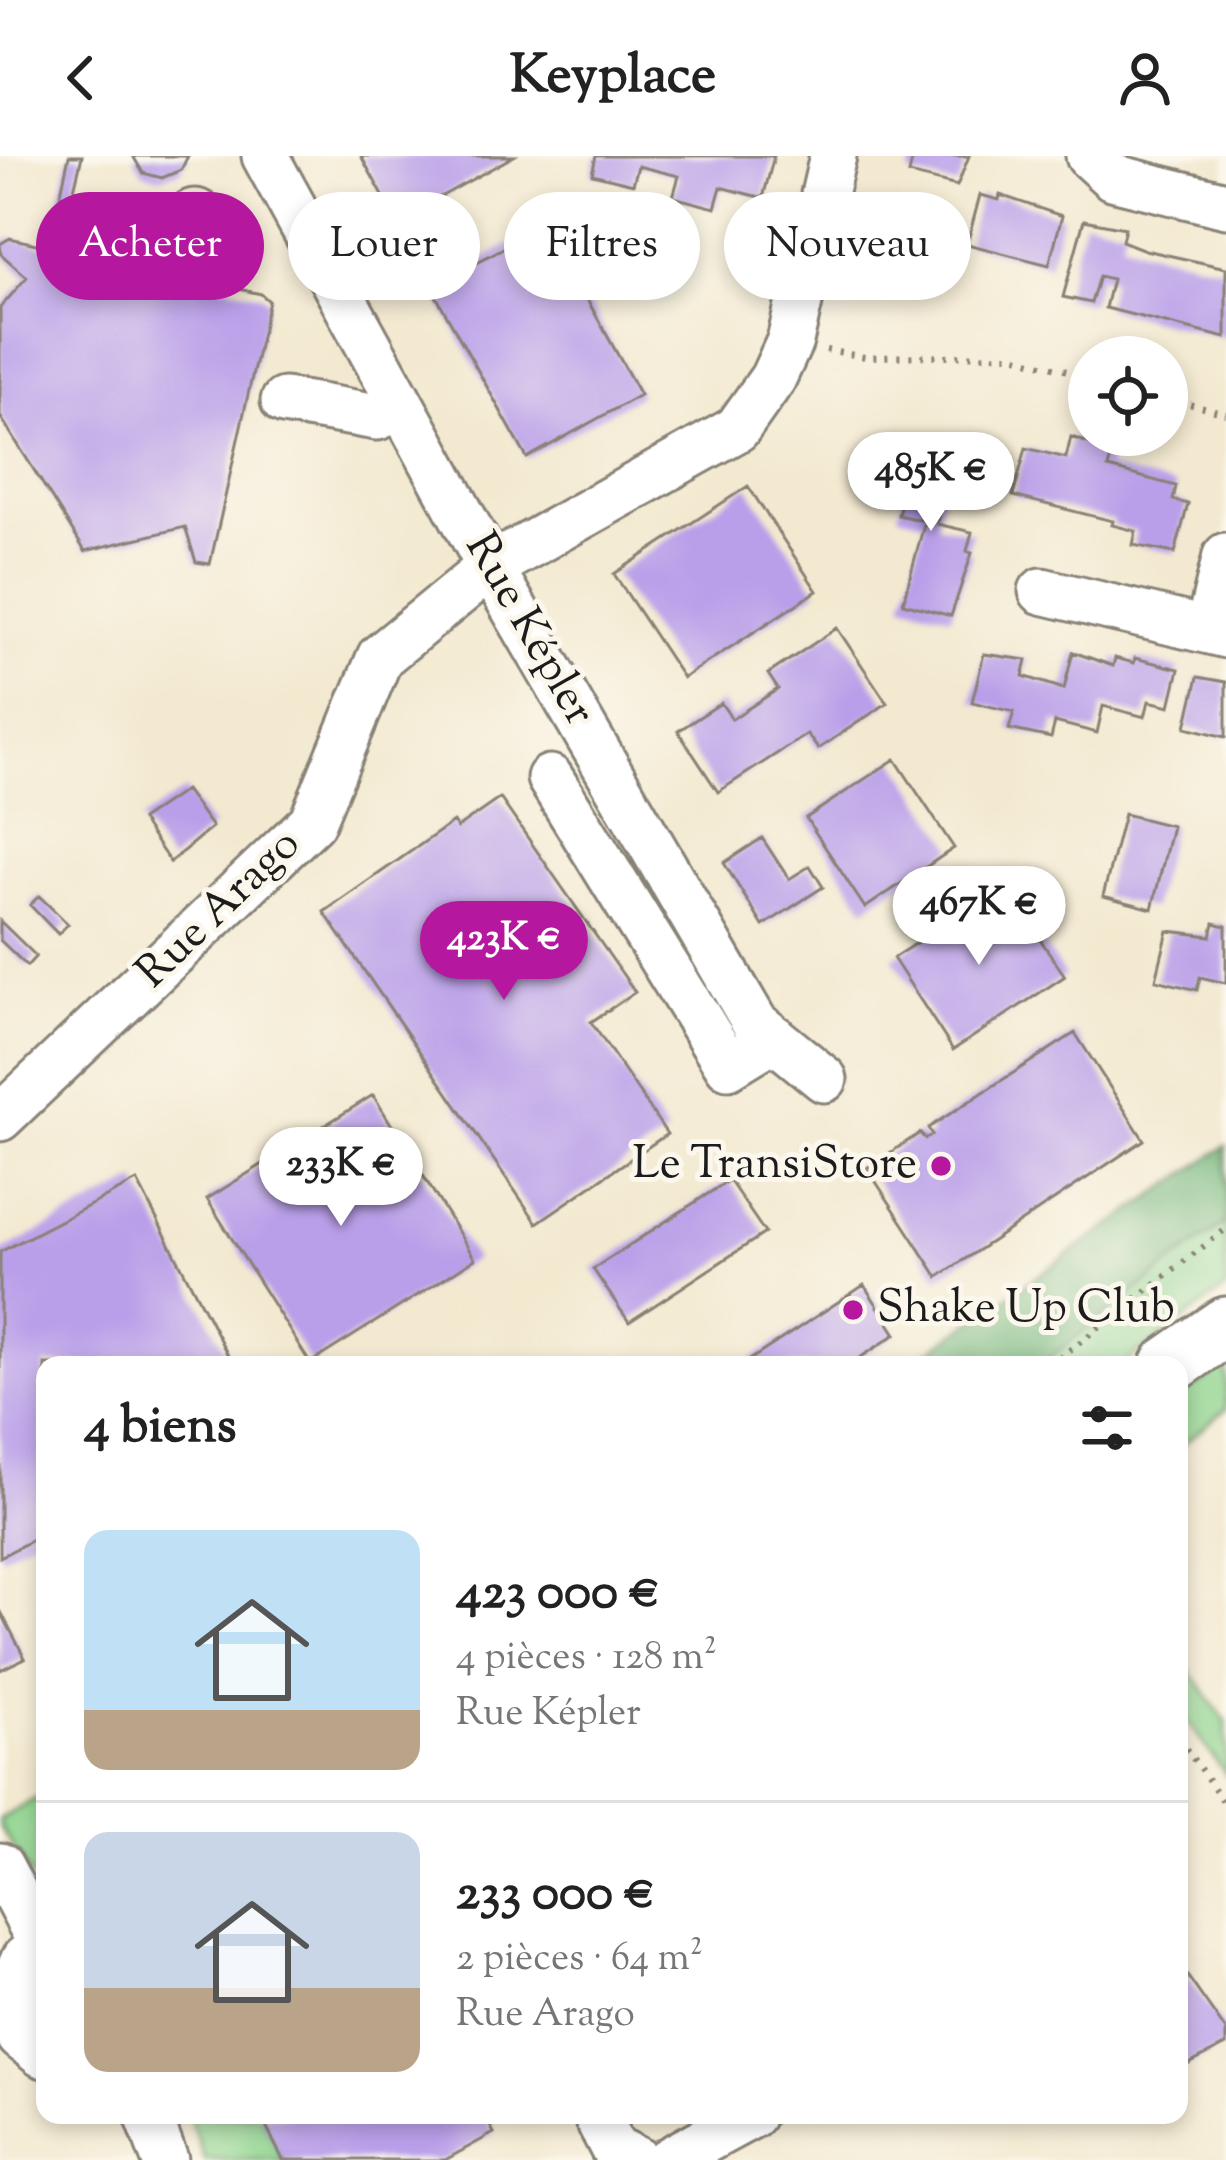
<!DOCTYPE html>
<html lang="fr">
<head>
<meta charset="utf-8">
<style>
  body { margin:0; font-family:"Sorts Mill Goudy",serif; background:#f2f2f2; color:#222; height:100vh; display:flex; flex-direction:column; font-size:45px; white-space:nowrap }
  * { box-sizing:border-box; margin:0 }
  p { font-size:39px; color:#767676 }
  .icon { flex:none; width:66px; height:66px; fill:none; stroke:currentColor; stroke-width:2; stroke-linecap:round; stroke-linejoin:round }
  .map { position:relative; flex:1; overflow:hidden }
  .panel { position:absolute; left:36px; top:1200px; width:1152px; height:768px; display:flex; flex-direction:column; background:#fff; border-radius:24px; box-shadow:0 6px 18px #0003 }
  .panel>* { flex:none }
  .guide { position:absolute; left:36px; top:36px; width:1155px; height:108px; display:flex; gap:24px }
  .controls { position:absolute; left:1068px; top:180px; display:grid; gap:24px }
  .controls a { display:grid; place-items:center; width:120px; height:120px; border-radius:50%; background:#fff; box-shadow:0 6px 18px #0003; font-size:60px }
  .price { position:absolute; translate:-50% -102px; padding:0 27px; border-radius:42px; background:#fff; color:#222; font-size:39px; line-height:78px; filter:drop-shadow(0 3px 6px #0008) }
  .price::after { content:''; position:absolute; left:50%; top:72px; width:36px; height:27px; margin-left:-18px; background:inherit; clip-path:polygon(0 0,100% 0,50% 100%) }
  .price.active { background:#b5179e; color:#fff }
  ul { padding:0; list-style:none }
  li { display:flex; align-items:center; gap:36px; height:300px; padding:0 48px }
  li+li { border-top:3px solid #e0e0e0 }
  li span { display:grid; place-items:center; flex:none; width:336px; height:240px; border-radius:24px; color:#555 }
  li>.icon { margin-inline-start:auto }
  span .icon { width:144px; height:144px; fill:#fffc; stroke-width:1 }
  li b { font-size:51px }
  h2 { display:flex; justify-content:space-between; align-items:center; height:144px; padding:0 48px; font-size:51px }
  .tag { padding:0 42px; border-radius:54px; background:#fff; box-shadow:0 6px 18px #0003; font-size:42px; line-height:108px }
  .tag.active { background:#b5179e; color:#fff }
  header { display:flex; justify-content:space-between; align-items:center; height:156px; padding:0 48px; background:#fff; font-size:54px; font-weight:700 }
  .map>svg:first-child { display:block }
  .green { fill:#8dd38d; stroke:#547854; stroke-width:3 }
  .forest { fill:#72b578; stroke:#47684a; stroke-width:3 }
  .building { fill:#b99fe9 }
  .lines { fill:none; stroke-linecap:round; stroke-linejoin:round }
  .minor-casing { stroke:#888276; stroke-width:51 }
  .major-casing { stroke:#888276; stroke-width:63 }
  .path { stroke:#888276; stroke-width:6; stroke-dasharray:3 9; stroke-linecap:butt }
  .minor { stroke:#fff; stroke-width:45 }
  .major { stroke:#fff; stroke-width:57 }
  .poi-dot { fill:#b5179e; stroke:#fbf7ec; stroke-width:4.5 }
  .labels { text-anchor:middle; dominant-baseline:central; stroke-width:10; stroke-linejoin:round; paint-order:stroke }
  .street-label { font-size:45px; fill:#1c1c1c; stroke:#fbf7ec }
  .poi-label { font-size:45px; fill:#1c1c1c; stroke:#fbf7ec; text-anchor:end }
</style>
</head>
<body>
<header><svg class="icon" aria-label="back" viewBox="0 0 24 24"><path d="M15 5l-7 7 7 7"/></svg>Keyplace<svg class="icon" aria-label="person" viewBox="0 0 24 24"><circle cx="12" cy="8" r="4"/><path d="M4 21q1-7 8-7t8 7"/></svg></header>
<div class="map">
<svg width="1226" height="2004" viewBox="0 0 1226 2004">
  <rect width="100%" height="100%" fill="#fbf7ec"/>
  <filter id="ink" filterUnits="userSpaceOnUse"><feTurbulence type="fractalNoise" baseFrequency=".00833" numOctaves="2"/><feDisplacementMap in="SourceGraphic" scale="24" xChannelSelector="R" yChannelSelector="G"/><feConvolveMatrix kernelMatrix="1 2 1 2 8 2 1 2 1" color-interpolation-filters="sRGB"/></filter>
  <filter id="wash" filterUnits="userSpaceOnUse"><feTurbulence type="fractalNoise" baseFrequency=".004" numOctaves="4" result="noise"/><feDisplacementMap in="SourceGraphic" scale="48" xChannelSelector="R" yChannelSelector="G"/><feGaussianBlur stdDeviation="2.7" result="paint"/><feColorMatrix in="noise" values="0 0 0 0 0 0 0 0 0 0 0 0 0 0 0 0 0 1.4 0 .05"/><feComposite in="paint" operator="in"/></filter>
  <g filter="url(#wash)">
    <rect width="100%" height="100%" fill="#f3e9d0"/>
    <path class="green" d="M1226,1066v67l-104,76h-82z
      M1226,1209v44l-47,38v-49z
      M1179,1500l47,66v53l-47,-65z
      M39,1641l6,8v92l-45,-70v-8z
      M188,1959h72l23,45h-78z"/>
    <path class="forest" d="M1226,990v76l-186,143h-131z"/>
    <g id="blocks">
      <path class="building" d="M69,0h13l-22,93 201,45 8,7 -59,263 -14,-2 -11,-35 -100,24 -85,-135v-108l27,-31 -26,-23 -1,-10 10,-6 39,9z
        M133,0h55l-7,14 -19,8 -19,-5z
        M361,0h153l-117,65z
        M596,0h178l-11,42 -42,-11 -6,21 -42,-11 6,-21 -41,-10 -5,18 -41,-10z
        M913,0h56l-12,30 -48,-12z
        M166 61a29 29 0 1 1 58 0a29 29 0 1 1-58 0Z
        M980,39l19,5 1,-5 62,21 -13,49 -82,-21z
        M1084,64l41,8 -3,13 23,9 81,18v70l-121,-30 7,-29 -13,-3 -8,27 -28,-6z
        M546,69l94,170 -113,63 -96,-171z
        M1071,281l41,14 -4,17 68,18 -3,14 15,4 -13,49 -42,-8 3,-14 -24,-6 1,-4 -100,-25 13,-48 40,10z
        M899,292l49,13 -11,63 35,8 -5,19 5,2 -21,63 -48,-13 22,-82 -27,-6 5,-21 -14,-4z
        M748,330l69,105 -134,87 -69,-104z
        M837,472l50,75 -69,46 -11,-15 -89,58 -40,-61 43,-28 11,16 46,-30 -10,-15z
        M1073,496l40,14 2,-8 19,5 1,-5 44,11 -9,37 -21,-5 -4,16 -42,-11 -6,27 -42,-11 -4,16 -42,-9 5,-17 -42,-10 12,-48 43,6 -4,16 41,13z
        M1198,521l28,5v55l-40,-10z
        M895,603l59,89 -89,60 -59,-90z
        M185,634l27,37 -42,35 -29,-42z
        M500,642l135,194 -44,30 76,112 -130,89 -213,-311 129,-90 4,6z
        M1124,658l48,12 -20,83 -49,-13z
        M762,682l27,41 21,-13 13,21 -60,39 -39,-63z
        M1004,730l61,90 -112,74 -60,-92z
        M39,740l29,28 -10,10 -28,-29z
        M0,765l36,35 -9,10 -27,-26z
        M1214,767l12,3v57l-26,-6 -3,13 -41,-10 12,-49 43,5z
        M1075,877l69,107 -206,137 -71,-109 53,-35 5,6 7,-4 -4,-7z
        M373,939l102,164 -165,104 -103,-164z
        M729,1024l36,53 -136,89 -36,-53z
        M137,1025l96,184h-188v168l-45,24v-305z
        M864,1129l32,49 -47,31h-107z
        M0,1454l25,48 -25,12z
        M1179,1808l47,67v14l-47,24z
        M260,1959h224l10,18 -49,27h-162z"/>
    </g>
  </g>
  <g filter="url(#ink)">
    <use href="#blocks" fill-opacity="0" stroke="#888276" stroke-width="3"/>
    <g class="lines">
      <defs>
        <path id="minor" d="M265,0l225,411 265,456 69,56
          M1089,0l23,21 114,28
          M284,245l93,16 25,-10
          M1042,435l184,44
          M1208,474l18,-74
          M550,622l178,288 46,-28
          M0,962l312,-296 68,-165 110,-90 247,-138 36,-51 17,-37 43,-185
          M0,1710l45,85
          M148,1959l17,45
          M596,1959l17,33 24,12
          M669,2004l83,-45"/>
        <path id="major" d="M1170,1209l56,-39
          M45,1796l-16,11 -15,34 11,36 20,16"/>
      </defs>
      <use href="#minor" class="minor-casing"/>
      <use href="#major" class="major-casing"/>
      <path class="path" d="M826,194l39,7 145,-2 79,22
        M1167,242l59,16
        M1050,1209l176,-136
        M1179,1583l47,66"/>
      <use href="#minor" class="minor"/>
      <use href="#major" class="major"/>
    </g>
  </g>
  <g class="poi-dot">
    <circle cx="941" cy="1010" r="12"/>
    <circle cx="853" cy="1154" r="12"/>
  </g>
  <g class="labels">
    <g class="street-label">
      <text transform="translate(528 474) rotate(60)">Rue Képler</text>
      <text transform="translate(220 754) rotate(-44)">Rue Arago</text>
    </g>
    <g class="poi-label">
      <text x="917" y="1010">Le TransiStore</text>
      <text x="877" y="1154" text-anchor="start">Shake Up Club</text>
    </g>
  </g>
</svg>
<div class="controls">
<a><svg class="icon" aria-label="locate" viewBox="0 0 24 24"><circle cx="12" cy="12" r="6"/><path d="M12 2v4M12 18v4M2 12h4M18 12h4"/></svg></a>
</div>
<b class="price" style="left:931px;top:378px">485K €</b>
<b class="price" style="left:979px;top:812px">467K €</b>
<b class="price active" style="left:504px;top:847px">423K €</b>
<b class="price" style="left:341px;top:1073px">233K €</b>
<div class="guide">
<a class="tag active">Acheter</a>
<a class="tag">Louer</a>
<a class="tag">Filtres</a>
<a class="tag">Nouveau</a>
</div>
<section class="panel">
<h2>4 biens<svg class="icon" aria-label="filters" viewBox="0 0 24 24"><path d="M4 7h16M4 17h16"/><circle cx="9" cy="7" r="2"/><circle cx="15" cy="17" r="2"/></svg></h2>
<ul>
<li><span style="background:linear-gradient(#bfe0f5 75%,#b9a48a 0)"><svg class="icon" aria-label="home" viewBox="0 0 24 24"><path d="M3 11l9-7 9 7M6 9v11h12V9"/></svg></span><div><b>423 000 €</b><p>4 pièces · 128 m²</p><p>Rue Képler</p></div></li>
<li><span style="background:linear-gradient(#c9d6e8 65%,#b9a48a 0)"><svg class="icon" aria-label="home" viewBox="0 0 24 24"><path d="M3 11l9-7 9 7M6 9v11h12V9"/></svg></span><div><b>233 000 €</b><p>2 pièces · 64 m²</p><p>Rue Arago</p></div></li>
</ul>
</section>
</div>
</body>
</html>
